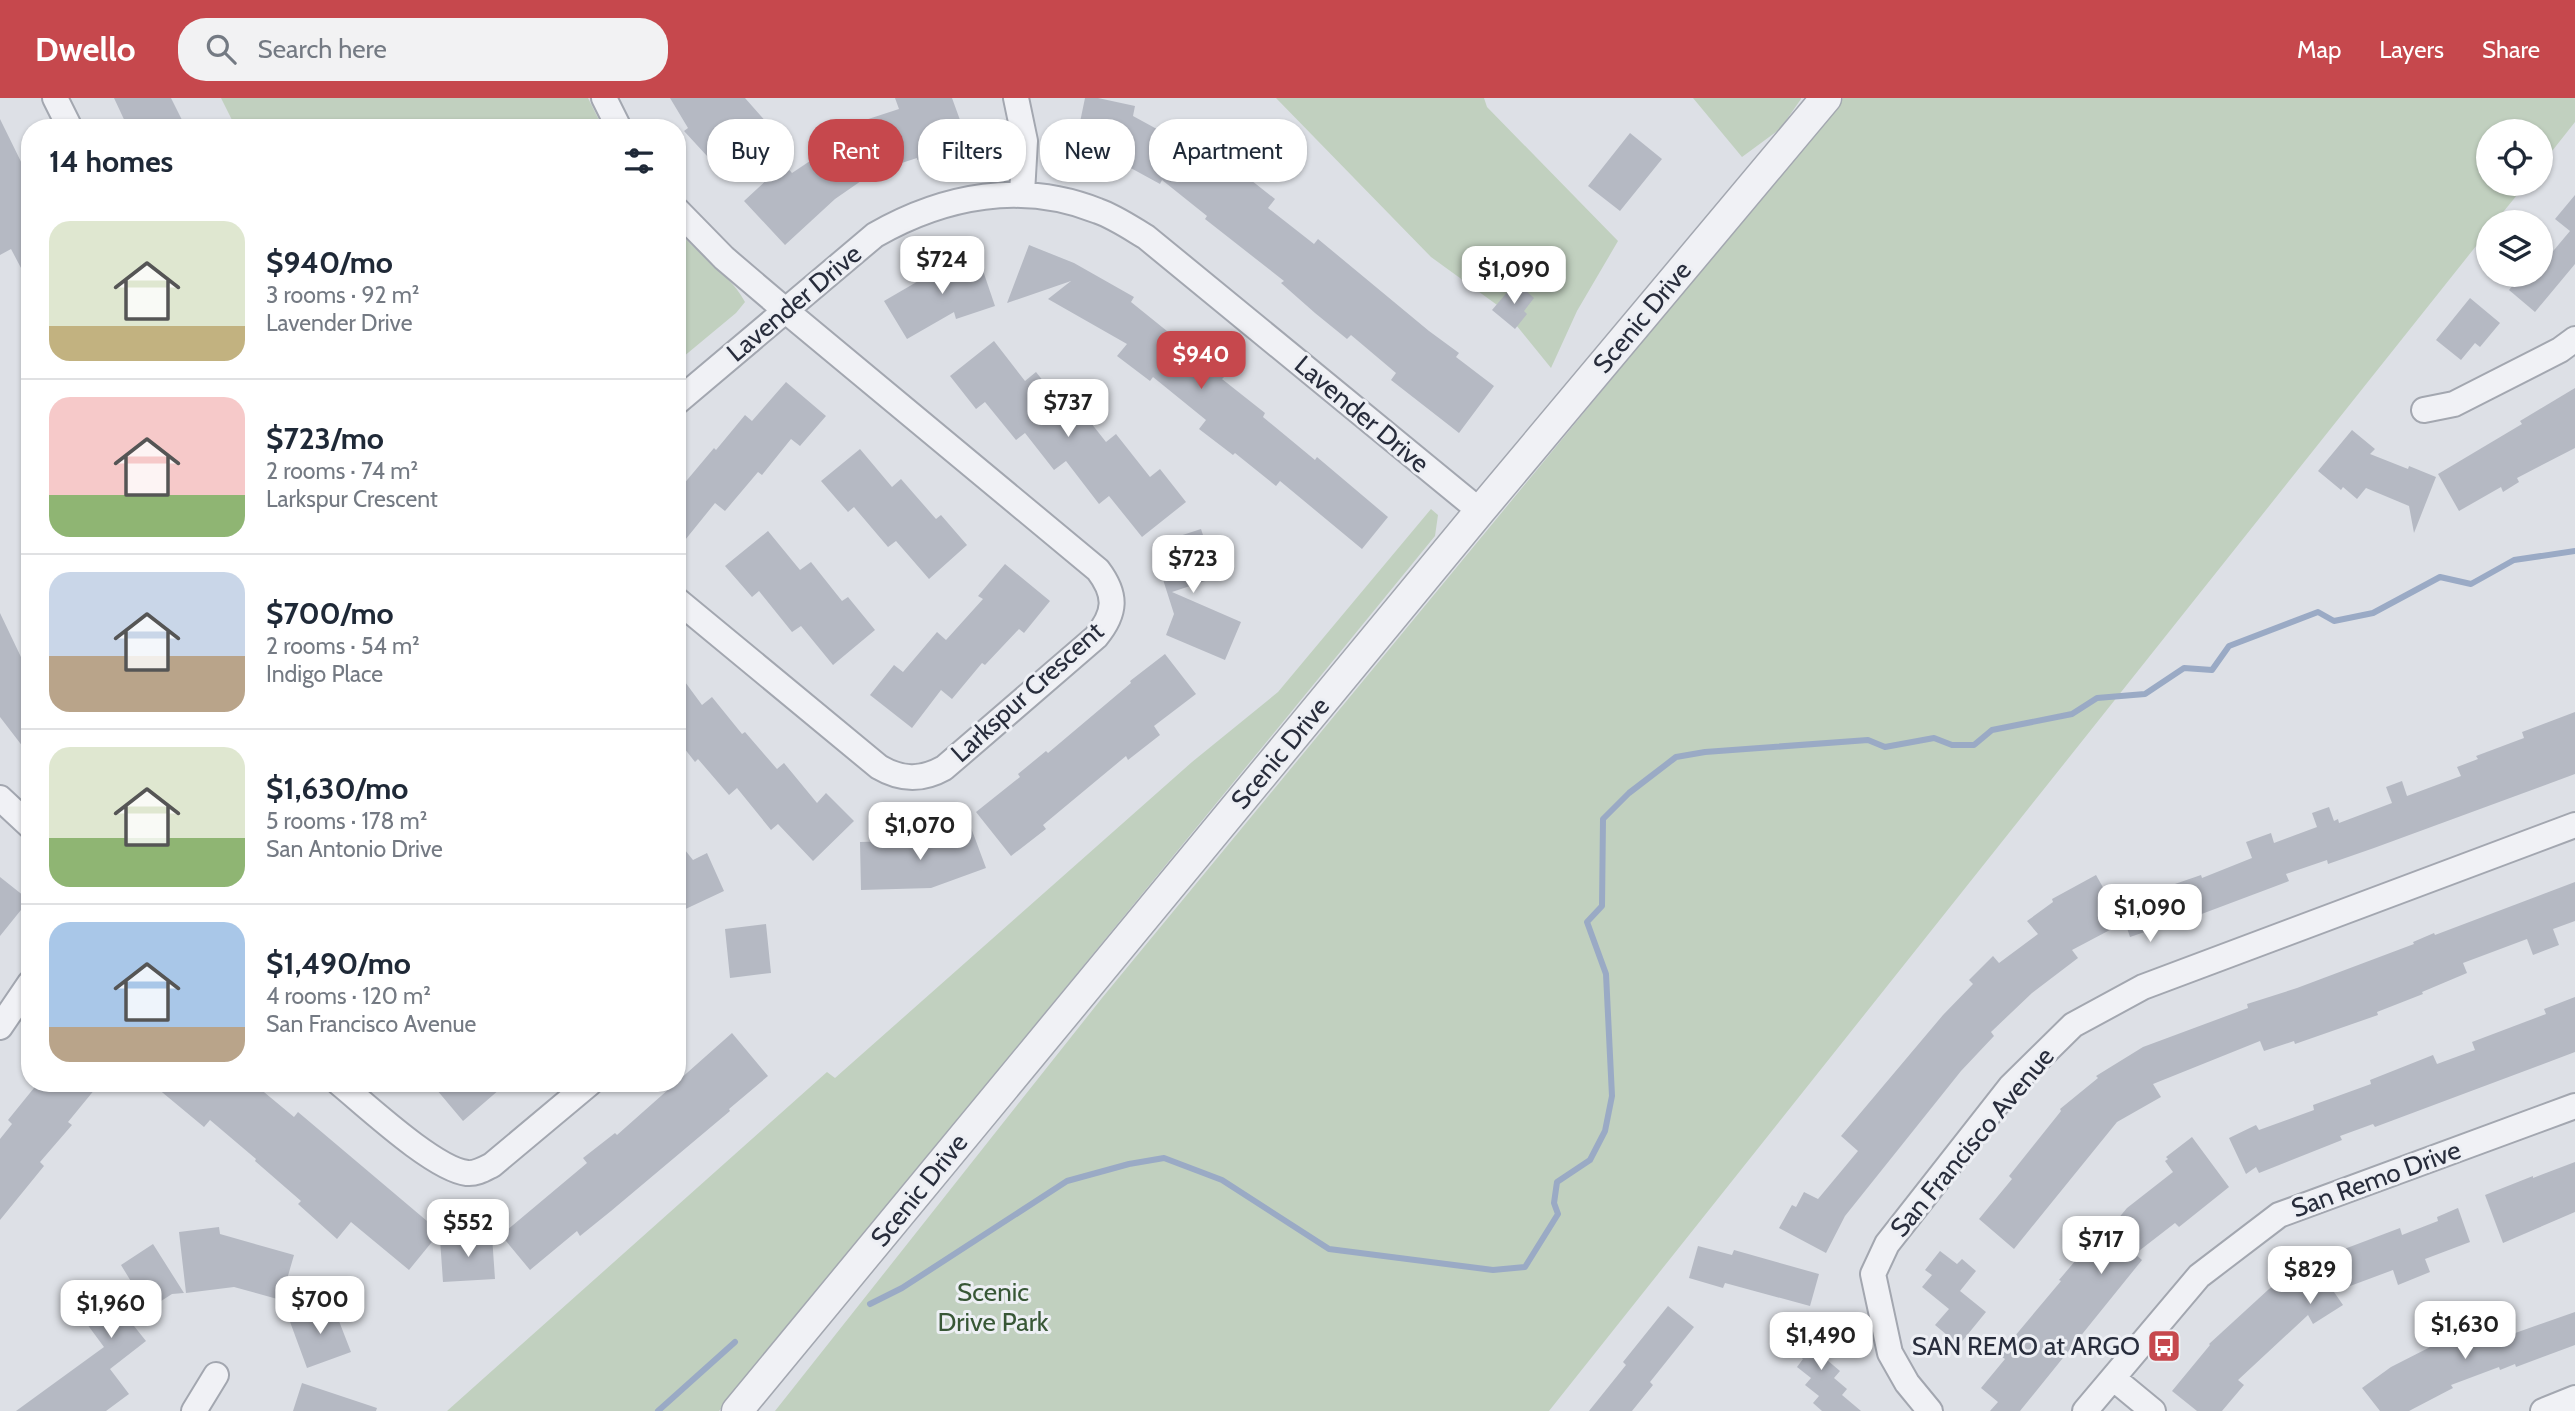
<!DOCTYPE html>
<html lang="en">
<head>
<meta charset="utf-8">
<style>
  body { margin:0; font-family:Cabin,sans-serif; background:#f2f2f3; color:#1f2937; height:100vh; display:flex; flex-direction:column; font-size:26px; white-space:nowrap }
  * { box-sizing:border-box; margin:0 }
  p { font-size:23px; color:#747a83 }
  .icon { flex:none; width:38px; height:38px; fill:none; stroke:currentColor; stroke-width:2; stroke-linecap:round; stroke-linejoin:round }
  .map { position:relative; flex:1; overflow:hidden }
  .side { position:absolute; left:21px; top:21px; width:665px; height:973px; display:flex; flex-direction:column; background:#fff; border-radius:28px; box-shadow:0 2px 5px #0004 }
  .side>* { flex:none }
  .banner { position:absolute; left:707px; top:21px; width:665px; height:63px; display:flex; gap:14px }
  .controls { position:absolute; left:2476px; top:21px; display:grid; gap:14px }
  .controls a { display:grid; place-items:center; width:77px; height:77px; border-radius:50%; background:#fff; box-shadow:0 2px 5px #0004; font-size:35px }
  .price { position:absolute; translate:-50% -60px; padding:0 16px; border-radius:14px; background:#fff; color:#222; font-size:23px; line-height:46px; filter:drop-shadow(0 2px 4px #0008) }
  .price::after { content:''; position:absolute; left:50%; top:42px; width:21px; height:16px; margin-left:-10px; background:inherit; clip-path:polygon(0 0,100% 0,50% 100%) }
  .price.selected { background:#c6484d; color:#fff }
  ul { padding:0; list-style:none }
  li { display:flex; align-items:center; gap:21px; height:175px; padding:0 28px }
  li+li { border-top:2px solid #e0e1e3 }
  li span { display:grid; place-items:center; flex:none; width:196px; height:140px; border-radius:21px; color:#555 }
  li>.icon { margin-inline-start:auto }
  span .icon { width:84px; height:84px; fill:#fffc; stroke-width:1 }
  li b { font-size:30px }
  h2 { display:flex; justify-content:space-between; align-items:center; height:84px; padding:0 28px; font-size:30px }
  .pill { padding:0 24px; border-radius:28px; background:#fff; box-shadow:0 2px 5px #0004; font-size:24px; line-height:63px }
  .pill.selected { background:#c6484d; color:#fff }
  header { display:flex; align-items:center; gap:42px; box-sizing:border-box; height:98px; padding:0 35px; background:#c6484d; color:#fff }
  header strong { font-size:33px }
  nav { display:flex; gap:38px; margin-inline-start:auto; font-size:24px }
  .search { width:490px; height:63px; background:#f2f2f3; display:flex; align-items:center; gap:18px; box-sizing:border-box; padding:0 24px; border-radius:28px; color:#747a83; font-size:26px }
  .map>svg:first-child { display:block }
  .green { fill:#c1d0bf }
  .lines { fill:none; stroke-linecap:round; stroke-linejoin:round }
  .stream { stroke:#9aaac5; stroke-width:6 }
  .building { fill:#b5b9c3 }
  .minor-casing { stroke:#a3a7b0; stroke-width:28 }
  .tertiary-casing { stroke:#a3a7b0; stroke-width:33 }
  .minor { stroke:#f0f1f5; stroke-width:24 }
  .tertiary { stroke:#f0f1f5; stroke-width:30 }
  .labels { text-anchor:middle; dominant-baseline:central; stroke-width:6; stroke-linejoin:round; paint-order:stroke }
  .street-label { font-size:26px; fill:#282d3c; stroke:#edeff4 }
  .park-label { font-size:26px; fill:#385736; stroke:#edeff4 }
  .poi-label { font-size:26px; fill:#282d3c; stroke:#edeff4; text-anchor:end }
</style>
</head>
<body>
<header>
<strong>Dwello</strong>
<div class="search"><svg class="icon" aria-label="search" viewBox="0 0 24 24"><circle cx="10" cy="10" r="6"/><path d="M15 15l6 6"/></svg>Search here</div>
<nav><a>Map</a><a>Layers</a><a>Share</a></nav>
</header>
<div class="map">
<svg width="2575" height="1313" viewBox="0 0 2575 1313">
  <rect width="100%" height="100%" fill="#dde0e6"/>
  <path class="green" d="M221,0h367l15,30h-367z
    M1276,0h208l3,9 131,134 -41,70 -26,57 -47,-58 -73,-53z
    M1693,0h108v1l-21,30 -38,28z
    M1843,0h732v24l-34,43v-34h-53v53h38l-31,38h-7v9l-939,1180h-774l327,-413z
    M677,132c21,24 53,44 68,72l-9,11 -59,49z
    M1431,411l7,6 -3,21 -716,875h-272l380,-339 8,6 357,-316 86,-70z"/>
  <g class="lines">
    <path class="stream" d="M870,1206l32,-16 165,-107 62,-17 35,-6 58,22 107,69 164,21 32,-3 33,-53 -4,-11 3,-21 33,-22 15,-29 7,-35 -6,-122 -19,-52 15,-16 1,-87 26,-26 47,-36 29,-5 163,-12 17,7 49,-9 18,7h22l18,-15 80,-16 25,-16 48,-4 39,-26 28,2 17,-24 89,-34 16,9 39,-8 67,-36 31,7 43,-24 61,-9
      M658,1313l77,-69"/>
  </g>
  <path class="building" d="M114,0h57l15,30h-58z
    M670,0h75l23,26 -49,45 -35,-38 4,-3z
    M895,0h57l16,44 -51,18v-2l-43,14 -39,27 -50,46 -41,-44 40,-37 8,9 63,-42 -2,-7 46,-15z
    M1085,0h13l37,8 -2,10 64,35 2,-2 37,31 6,-7 33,26 -7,9 46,36 4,-5 111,92 30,22 -3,4 38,29 -35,47 -68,-53 5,-7 -45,-38 -4,4 -32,-26 -34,-30 3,-2 -79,-62 2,-3 -45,-36 -2,4 -42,-23 -44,-10z
    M0,21l30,61v105l-19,-36 -11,6z
    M1630,35l32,26 -42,52 -32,-25z
    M2575,97v69l-40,48 -26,-22 13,-15h19v-26l8,7 21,-25 -15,-12z
    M1029,147l45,18 60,34 -3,5 62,50 3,-4 31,26 -5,5 43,34 -2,4 52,43 2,-3 71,60 -26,32 -82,-68 -4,5 -41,-33 -2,2 -34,-26 7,-9 -53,-43 -3,4 -33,-25 10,-12 -79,-45 23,-18 -64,22z
    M977,155l18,53 -39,13 -2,-7 -47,27 -23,-38 55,-32 -1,-2z
    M1516,184l18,16 -10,13 3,3 -12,15 -23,-19z
    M2470,200l30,25 -20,24 -5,-4 -14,17 -25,-20z
    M994,243l31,40 11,-9 31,39 9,-7 30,38 10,-8 34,43 10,-8 26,33 -44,35 -33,-41 -10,8 -33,-43 -12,9 -29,-37 -9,7 -31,-38 -9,7 -26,-33z
    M786,284l40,34 -26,30 -9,-7 -29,36 -4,-3 -33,39 -10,-8 -38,47v-58l37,-44 2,2 29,-35 7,6z
    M2575,290v60l-58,30 2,4 -16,10 -2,-5 -42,24 -21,-37 84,-50 -2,-3z
    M2352,332l23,19 -5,5 38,15 1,-3 27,11 -22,56 -5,-27 -43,-18 -9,11 -14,-12 -2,3 -23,-19z
    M860,351l32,38 9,-8 35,40 5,-4 26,30 -38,34 -33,-38 -8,6 -34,-40 -6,5 -27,-31z
    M1201,431l16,48 -45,15 69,30 -16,38 -59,-25 8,-21 -22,-69z
    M768,433l32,39 11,-8 31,39 6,-4 27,33 -42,35 -32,-39 -9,6 -33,-41 -7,6 -27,-31z
    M1005,466l45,37 -26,32 -5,-4 -34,36 -3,-2 -30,36 -11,-9 -29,38 -42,-33 24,-30 9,7 34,-40 9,8 37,-41 -5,-3z
    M0,515l30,63v80l-30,-39z
    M1165,556l31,40 -42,32 6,9 -32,25 -2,-4 -83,69 3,4 -35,27 -35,-44 44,-35 -2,-3 28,-23 2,2 83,-70 -1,-2z
    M677,573l25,34 10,-8 30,37 3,-2 32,37 7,-6 33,40 9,-10 28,28 -41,40 -35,-37 -7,6 -34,-42 -8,7 -31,-36 -3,3 -18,-23z
    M2575,614v62l-201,74 -46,16 -1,-4 -41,14 3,7 -114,43 -1,-2 -44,15 -5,-15 -53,28 6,8 -46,35 -41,39 3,4 -33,35 -116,145 -19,37 -47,-25 13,-23 4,2 8,-15 14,7 40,-48 -17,-15 102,-121 30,-31 -4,-4 24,-24 6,7 39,-29 -11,-13 26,-19 -1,-3 44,-24 13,23 35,-12 2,8 55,-19 1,3 50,-20 -6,-16 25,-9 3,10 43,-16 -5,-14 17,-6 5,14 4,-2 1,4 53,-20 -6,-16 16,-6 5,15 54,-20 -4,-9 21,-8 -2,-3 48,-18 -2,-6z
    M970,727l16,43 -55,20 -70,2 -1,-48 71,-2z
    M677,742l16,20 14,-7 17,38 -47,22z
    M0,779l29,23 -29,36z
    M2575,784v39l-22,8 6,16 -26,10 -6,-16 -64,24 4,10 -45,19 1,2 -46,18 1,3 -83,29 -1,-3 -30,10 -4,-10 -107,43 8,13 -44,25 -103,127 -35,-30 33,-40 -3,-3 52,-65 -1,-2 38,-31 -2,-2 47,-29 105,-39 -1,-4 50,-16 117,-44 -1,-2 21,-9 1,2z
    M766,826l5,49 -41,5 -5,-49z
    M2575,899v55l-200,75 -2,-3 -33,12 2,4 -83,33 -3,-6 -10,7 -17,-36 27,-13 3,5 55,-20 -1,-5 58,-21 -1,-4 63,-25 4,9 38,-14 -3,-8 74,-28 -2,-5z
    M732,935l36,43 -39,33 1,2 -119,100 -31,25 -3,-5 -47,39 -29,-35 86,-72 -4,-5 32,-25 2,2z
    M38,985h62l-32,39 4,3 -32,37 4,4 -44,54v-81l12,-15 -4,-4z
    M151,985h102l41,34 4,-5 142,120 -31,38 -58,-48 -14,17 -39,-35 3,-3 -46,-40 1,-2 -46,-39 -6,7z
    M431,985h76l-44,38z
    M2192,1039l37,50 -50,40 -4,-4 -40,31 7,6 -122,151h-30l8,-9 -17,-14 24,-29 -6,-4 62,-74 -2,-1 44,-52 4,4 20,-24 46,-36 -8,-11 3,-2 -2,-2z
    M2575,1064v50l-72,31 -18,-48 48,-19v2z
    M2458,1110l12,34 -45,17 5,13 -32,13 -5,-15 -59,22 9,13 -30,19 -5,-9 -70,65 6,5 -22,26h-25l-25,-20 38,-46 -1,-1 60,-55 34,-21 6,9 25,-16 -3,-7 69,-26 2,7 36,-14 -1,-4z
    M219,1129l1,7 74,21 -13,45 -47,-13 -48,6 -7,-61z
    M492,1138l3,43 -52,3 -3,-43z
    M153,1146l31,49 -12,1 -42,27 16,20 -36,28 19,25 -23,17h-90l88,-64 -20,-27 48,-37 -11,-18z
    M1698,1148l34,9 2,-5 85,24 -9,32 -85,-23 -2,5 -34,-10z
    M1940,1153l17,13 5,-5 14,12 -16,20 26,21 -27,33 -24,-20 14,-16 -27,-22 10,-12 -7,-5z
    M332,1205l19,49 -44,16 -18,-49z
    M1668,1208l26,21 -44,55 3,3 -21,26h-43l37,-46 -3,-3z
    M2575,1214v33l-59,22 -1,-3 -15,6 -1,-3 -48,18 2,3 -44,23h-29l-18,-23 29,-21 51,-26 -3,-8 36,-13 4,11 20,-8 5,14z
    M1811,1225l13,12 -5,6 13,12 -5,7 13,11 -6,7 13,11 -5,6 19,16h-39l-9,-8 6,-7 -14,-11 6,-7 -14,-11 6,-8 -13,-11z
    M302,1285l75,25 -1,3h-83z"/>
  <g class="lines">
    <defs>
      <path id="minor" d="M55,0l15,30
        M604,0l15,30
        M1016,0l9,43 -3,52
        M677,112l47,48 61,52 313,260c19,25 18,43 -2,67l-152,131c-23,13 -43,12 -65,-1l-202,-167
        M677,304l198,-167c70,-40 147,-54 223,-24 17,6 33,17 48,26l334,274
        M2424,312l30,-6 106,-54 15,-11
        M0,700l30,28
        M0,929l30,-44
        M339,985c28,23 95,86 128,90 9,1 17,-4 25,-8l98,-82
        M2113,1280l40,33
        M194,1313l22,-36
        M1930,1313l-23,-28 -17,-30 -17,-79 14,-30 124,-158 62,-61 70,-38 432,-162
        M2085,1313l114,-135 80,-61 296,-109
        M2543,1313l32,-13"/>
      <path id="tertiary" d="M737,1313l743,-900 346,-413"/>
    </defs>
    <use href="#minor" class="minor-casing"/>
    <use href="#tertiary" class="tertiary-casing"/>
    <use href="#minor" class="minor"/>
    <use href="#tertiary" class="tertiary"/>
  </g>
  <defs>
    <symbol id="bus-square" viewBox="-11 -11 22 22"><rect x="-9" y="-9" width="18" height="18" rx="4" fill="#c6484d" stroke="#edeff4"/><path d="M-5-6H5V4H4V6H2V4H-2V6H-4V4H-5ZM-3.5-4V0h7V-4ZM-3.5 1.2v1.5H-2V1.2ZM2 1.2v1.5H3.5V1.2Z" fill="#fff"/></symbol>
  </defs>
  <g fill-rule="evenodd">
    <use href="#bus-square" x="2145" y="1229" width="38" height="38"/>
  </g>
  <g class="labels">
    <g class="street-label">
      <text transform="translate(794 205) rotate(-40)">Lavender Drive</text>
      <text transform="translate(1642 219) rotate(-50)">Scenic Drive</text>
      <text transform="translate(1362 316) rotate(40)">Lavender Drive</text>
      <text transform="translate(1027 594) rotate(-42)">Larkspur Crescent</text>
      <text transform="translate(1280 655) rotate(-50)">Scenic Drive</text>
      <text transform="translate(1972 1044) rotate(-50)">San Francisco Avenue</text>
      <text transform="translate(2376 1081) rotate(-20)">San Remo Drive</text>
      <text transform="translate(919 1092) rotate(-51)">Scenic Drive</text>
    </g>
    <g class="park-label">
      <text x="993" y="1194">Scenic<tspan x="993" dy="30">Drive Park</tspan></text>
    </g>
    <g class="poi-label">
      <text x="2140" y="1248">SAN REMO at ARGO</text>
    </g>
  </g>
</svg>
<div class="controls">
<a><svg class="icon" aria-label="locate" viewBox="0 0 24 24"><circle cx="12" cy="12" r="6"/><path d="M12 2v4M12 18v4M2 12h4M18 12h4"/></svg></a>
<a><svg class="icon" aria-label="layers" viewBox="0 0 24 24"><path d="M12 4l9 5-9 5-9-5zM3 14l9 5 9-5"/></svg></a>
</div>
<b class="price" style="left:942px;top:198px">$724</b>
<b class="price" style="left:1514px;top:208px">$1,090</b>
<b class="price selected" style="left:1201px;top:293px">$940</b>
<b class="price" style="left:1068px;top:341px">$737</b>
<b class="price" style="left:1193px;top:497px">$723</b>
<b class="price" style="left:920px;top:764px">$1,070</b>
<b class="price" style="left:2150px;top:846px">$1,090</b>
<b class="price" style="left:468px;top:1161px">$552</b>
<b class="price" style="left:2101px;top:1178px">$717</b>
<b class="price" style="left:2310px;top:1208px">$829</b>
<b class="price" style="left:320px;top:1238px">$700</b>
<b class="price" style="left:111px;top:1242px">$1,960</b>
<b class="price" style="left:2465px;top:1263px">$1,630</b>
<b class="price" style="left:1821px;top:1274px">$1,490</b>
<div class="banner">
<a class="pill">Buy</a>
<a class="pill selected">Rent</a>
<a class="pill">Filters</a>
<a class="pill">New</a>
<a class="pill">Apartment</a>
</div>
<section class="side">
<h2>14 homes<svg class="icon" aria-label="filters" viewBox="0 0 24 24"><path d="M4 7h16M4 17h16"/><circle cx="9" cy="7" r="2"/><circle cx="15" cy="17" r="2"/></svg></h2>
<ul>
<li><span style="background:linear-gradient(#dfe7d0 75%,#c2b280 0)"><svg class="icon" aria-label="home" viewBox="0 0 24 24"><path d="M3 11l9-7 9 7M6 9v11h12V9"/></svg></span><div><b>$940/mo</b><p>3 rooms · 92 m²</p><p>Lavender Drive</p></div></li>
<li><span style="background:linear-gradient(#f6c9c9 70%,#8fb573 0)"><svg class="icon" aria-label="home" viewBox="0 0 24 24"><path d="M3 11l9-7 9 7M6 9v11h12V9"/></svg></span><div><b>$723/mo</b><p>2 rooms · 74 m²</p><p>Larkspur Crescent</p></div></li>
<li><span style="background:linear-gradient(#c9d6e8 60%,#b9a48a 0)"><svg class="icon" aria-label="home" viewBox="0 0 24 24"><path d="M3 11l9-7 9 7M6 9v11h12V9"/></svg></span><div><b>$700/mo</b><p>2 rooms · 54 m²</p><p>Indigo Place</p></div></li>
<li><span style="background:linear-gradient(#dfe7d0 65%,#8fb573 0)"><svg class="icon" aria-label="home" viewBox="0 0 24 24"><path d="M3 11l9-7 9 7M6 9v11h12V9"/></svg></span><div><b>$1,630/mo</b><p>5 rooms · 178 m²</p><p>San Antonio Drive</p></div></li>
<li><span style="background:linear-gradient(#a9c7e8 75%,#b9a48a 0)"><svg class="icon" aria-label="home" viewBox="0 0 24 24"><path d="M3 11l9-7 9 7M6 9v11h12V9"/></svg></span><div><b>$1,490/mo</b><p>4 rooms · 120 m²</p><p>San Francisco Avenue</p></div></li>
</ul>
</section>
</div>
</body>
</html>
